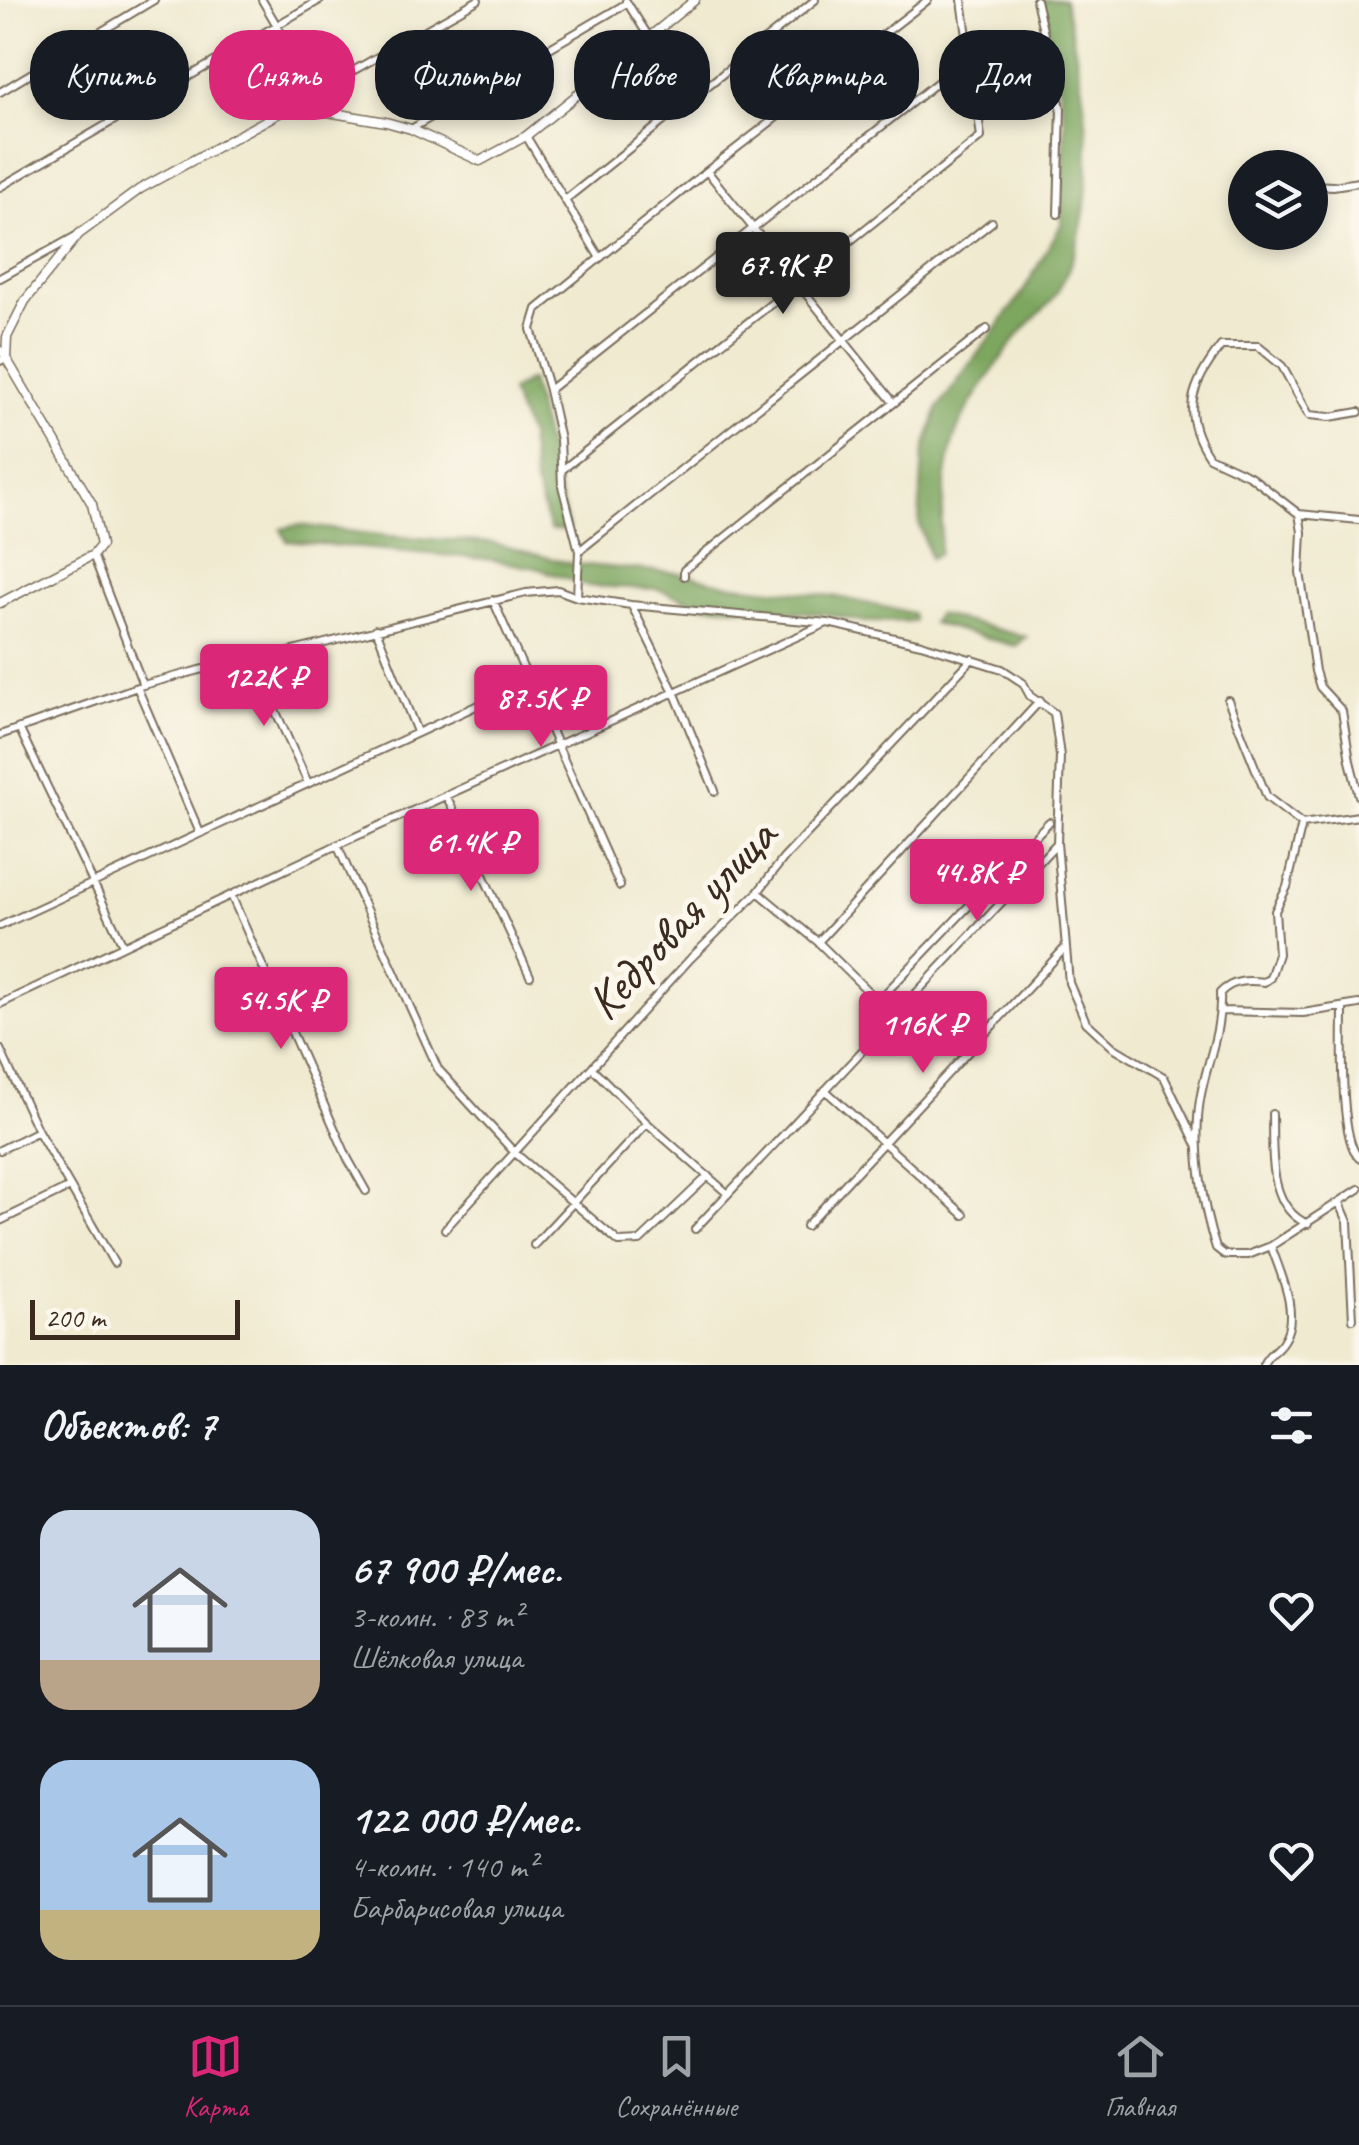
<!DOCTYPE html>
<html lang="ru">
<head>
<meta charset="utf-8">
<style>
  body { margin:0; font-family:Caveat,sans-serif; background:#20242c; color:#f1f3f6; height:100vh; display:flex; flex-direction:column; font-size:38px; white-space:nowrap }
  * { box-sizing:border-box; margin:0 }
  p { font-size:32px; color:#9ea1a6 }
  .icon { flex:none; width:55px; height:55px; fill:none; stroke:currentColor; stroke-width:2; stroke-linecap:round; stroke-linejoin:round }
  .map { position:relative; height:1365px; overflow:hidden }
  .panel { display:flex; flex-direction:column; background:#171b24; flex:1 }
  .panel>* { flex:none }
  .banner { position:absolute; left:30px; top:30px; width:1300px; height:90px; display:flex; gap:20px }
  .fabs { position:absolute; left:1228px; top:150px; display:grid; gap:20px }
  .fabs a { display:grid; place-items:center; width:100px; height:100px; border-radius:50%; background:#171b24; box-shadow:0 5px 15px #0003; font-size:50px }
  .scale { position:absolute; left:30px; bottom:25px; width:210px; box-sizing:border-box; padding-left:10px; border:5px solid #3b2a1e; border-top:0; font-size:28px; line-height:35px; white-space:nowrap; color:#3b2a1e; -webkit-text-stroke:8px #fbf7ec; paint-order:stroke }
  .price { position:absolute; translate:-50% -85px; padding:0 22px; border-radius:10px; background:#db2777; color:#fff; font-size:32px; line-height:65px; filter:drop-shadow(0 2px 5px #0008) }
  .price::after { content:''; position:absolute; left:50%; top:60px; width:30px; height:22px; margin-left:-15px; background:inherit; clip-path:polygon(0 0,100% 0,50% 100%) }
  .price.active { background:#222; color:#fff }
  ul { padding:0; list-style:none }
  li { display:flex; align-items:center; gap:30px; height:250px; padding:0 40px }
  li span { display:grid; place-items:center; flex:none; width:280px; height:200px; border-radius:30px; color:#555 }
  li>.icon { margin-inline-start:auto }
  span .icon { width:120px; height:120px; fill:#fffc; stroke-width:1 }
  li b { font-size:42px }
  h2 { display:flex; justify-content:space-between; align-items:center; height:120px; padding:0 40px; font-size:42px }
  .chip { padding:0 35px; border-radius:40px; background:#171b24; box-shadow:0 5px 15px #0003; font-size:35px; line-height:90px }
  .chip.active { background:#db2777; color:#fff }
  .tab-bar { display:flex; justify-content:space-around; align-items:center; height:140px; border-top:2px solid #363941; background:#171b24; font-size:28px; color:#9ea1a6 }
  .tab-bar a { display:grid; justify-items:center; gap:5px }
  .tab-bar .active { color:#db2777 }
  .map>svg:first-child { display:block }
  .forest { fill:#7da65f; stroke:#5c683e; stroke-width:2.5 }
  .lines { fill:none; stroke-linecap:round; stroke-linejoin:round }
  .minor-casing { stroke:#7a6d5c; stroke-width:10 }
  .tertiary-casing { stroke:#7a6d5c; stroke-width:11 }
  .minor { stroke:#fff; stroke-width:6 }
  .tertiary { stroke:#fff; stroke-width:8 }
  .labels { text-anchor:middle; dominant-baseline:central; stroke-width:10; stroke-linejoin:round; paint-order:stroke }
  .street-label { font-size:50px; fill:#3b2a1e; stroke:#fbf7ec }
</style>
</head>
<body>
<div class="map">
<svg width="1359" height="1365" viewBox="0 0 1359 1365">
  <rect width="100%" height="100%" fill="#fbf7ec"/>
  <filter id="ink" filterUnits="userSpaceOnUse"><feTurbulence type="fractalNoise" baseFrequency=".01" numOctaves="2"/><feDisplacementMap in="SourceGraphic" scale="20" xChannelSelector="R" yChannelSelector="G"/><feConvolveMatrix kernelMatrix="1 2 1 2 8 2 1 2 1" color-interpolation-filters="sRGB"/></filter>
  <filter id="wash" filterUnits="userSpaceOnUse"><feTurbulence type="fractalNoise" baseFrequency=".0048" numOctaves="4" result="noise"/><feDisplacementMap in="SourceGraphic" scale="40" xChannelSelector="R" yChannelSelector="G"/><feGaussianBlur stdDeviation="2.25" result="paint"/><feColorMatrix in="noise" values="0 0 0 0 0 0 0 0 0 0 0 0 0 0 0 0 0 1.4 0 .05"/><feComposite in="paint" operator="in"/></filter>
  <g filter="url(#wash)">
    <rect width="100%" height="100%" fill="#f0ead0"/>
    <path class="forest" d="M1042,0h22c23,92 42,203 -6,291 -8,15 -25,27 -36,40 -16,19 -53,73 -63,95 -16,34 -16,91 -20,128l-9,4 -11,-36 4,-67 15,-47 85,-116 38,-67 4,-105z
      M530,380l39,150h-19l-16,-49 -5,-44 -19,-45z
      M298,525l91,11 104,7 79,21 108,9 46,11 107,12 79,17 2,8 -50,1 -37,-8 -127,-9 -42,-16 -70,-3 -52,-18 -50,-9 -199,-18 -6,-12z
      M937,614l89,23 -10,9 -84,-23z"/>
  </g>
  <g filter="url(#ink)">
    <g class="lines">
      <defs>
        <path id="minor" d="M262,0l64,110
          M1036,0l25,108 -3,106
          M626,1l23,36
          M0,92l154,-92
          M284,110l194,-110
          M979,120l74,-51
          M411,129l216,-126
          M526,136l74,122
          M707,171l187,232
          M1310,185l23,1 26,-4
          M0,187l320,-187
          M565,200l250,-200
          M0,278l78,-43
          M0,350l6,8 -6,3
          M549,390l419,-332
          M1359,412l-29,5 -21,-2 -27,-49 -24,-20h-37c-30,39 -41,67 -12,111l41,19 49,38 60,6
          M562,470l419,-333 -19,-137
          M1299,514l3,18 -2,40 15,99 5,16 22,24 8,50 9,35
          M579,551l-17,-65 -2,-46 -11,-50 -18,-61 6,-20 170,-138 221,-171
          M93,555l50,130
          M684,576v-6l303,-241
          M577,597l2,-46 413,-329
          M493,600l127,286
          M632,606l43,88 40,97
          M376,629l41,103
          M253,661l55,122
          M137,687l63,146
          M1228,700l39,97 35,27 -15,63 -12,24 3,43 -8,24 -6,4c-17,-2 -32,-2 -44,11 2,39 -14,70 -20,107 -7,43 2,107 16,148l9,7h23l23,-9 88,-57
          M19,728l104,217
          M0,735l143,-50 91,-24h19l273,-68 32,-3 19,7 54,8 197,18 93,21 81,25 21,14 7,13 24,17 6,43 -3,87 12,140 17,39 27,25 51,30 33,68
          M446,795l84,181
          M1302,824l57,-8
          M337,845l101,224 77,84 104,89 21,-1 68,-65
          M758,892l60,50 76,75
          M231,895l117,264 18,32
          M0,926l530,-245
          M818,942l222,-241
          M878,1001l171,-179
          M0,1004l337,-159 490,-222
          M1343,1008c0,31 -4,131 16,150
          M1221,1011l82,2 56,-9
          M0,1049l38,82 76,132
          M593,1069l54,54 81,71
          M825,1090l139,125
          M1272,1114c1,37 -5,93 36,110
          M0,1150l38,-19
          M1340,1203l8,19 5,97
          M0,1221l70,-34
          M806,1226l258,-277
          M445,1229l246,-271 67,-66 25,-33 189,-200
          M695,1229l362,-386
          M534,1245l113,-122
          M1263,1365c5,-12 14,-14 20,-24 18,-26 -3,-69 -12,-95"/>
        <path id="tertiary" d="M0,603l93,-48 8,-10 -9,-41 -86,-146 1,-21 18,-36 54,-67 61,-45 143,-78 27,-2 76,13 25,7 69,32 46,-25 169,-136"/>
      </defs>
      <use href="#minor" class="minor-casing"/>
      <use href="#tertiary" class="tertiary-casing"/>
      <use href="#minor" class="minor"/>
      <use href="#tertiary" class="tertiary"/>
    </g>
  </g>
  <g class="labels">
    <g class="street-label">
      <text transform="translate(681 919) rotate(-47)">Кедровая улица</text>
    </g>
  </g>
</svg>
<div class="fabs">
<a><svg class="icon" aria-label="layers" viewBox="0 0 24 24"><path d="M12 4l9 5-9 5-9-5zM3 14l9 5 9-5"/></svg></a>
</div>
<div class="scale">200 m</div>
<b class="price active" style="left:783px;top:317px">67.9K ₽</b>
<b class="price" style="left:264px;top:729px">122K ₽</b>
<b class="price" style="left:541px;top:750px">87.5K ₽</b>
<b class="price" style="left:471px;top:894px">61.4K ₽</b>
<b class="price" style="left:977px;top:924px">44.8K ₽</b>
<b class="price" style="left:281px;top:1052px">54.5K ₽</b>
<b class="price" style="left:923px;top:1076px">116K ₽</b>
<div class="banner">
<a class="chip">Купить</a>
<a class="chip active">Снять</a>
<a class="chip">Фильтры</a>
<a class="chip">Новое</a>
<a class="chip">Квартира</a>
<a class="chip">Дом</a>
</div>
</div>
<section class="panel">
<h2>Объектов: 7<svg class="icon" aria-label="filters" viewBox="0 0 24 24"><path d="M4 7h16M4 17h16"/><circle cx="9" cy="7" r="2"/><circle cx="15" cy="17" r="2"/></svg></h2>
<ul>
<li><span style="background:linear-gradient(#c9d6e8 75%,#b9a48a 0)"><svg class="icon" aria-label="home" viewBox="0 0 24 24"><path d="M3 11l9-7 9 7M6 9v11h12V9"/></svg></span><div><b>67 900 ₽/мес.</b><p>3-комн. · 83 m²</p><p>Шёлковая улица</p></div><svg class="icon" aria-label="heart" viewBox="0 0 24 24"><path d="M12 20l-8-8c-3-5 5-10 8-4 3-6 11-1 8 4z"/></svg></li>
<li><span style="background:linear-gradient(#a9c7e8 75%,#c2b280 0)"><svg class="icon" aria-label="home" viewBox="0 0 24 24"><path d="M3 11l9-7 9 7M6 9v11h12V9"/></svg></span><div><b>122 000 ₽/мес.</b><p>4-комн. · 140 m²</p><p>Барбарисовая улица</p></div><svg class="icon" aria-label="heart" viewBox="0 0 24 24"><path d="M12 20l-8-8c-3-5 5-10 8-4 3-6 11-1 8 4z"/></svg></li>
</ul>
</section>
<nav class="tab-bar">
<a class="active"><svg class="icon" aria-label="map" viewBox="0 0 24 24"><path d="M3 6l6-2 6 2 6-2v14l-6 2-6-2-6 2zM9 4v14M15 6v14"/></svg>Карта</a>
<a><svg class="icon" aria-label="saved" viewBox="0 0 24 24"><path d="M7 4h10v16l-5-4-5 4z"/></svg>Сохранённые</a>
<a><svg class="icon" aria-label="home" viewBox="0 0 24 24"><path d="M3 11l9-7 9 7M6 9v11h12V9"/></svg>Главная</a>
</nav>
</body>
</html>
